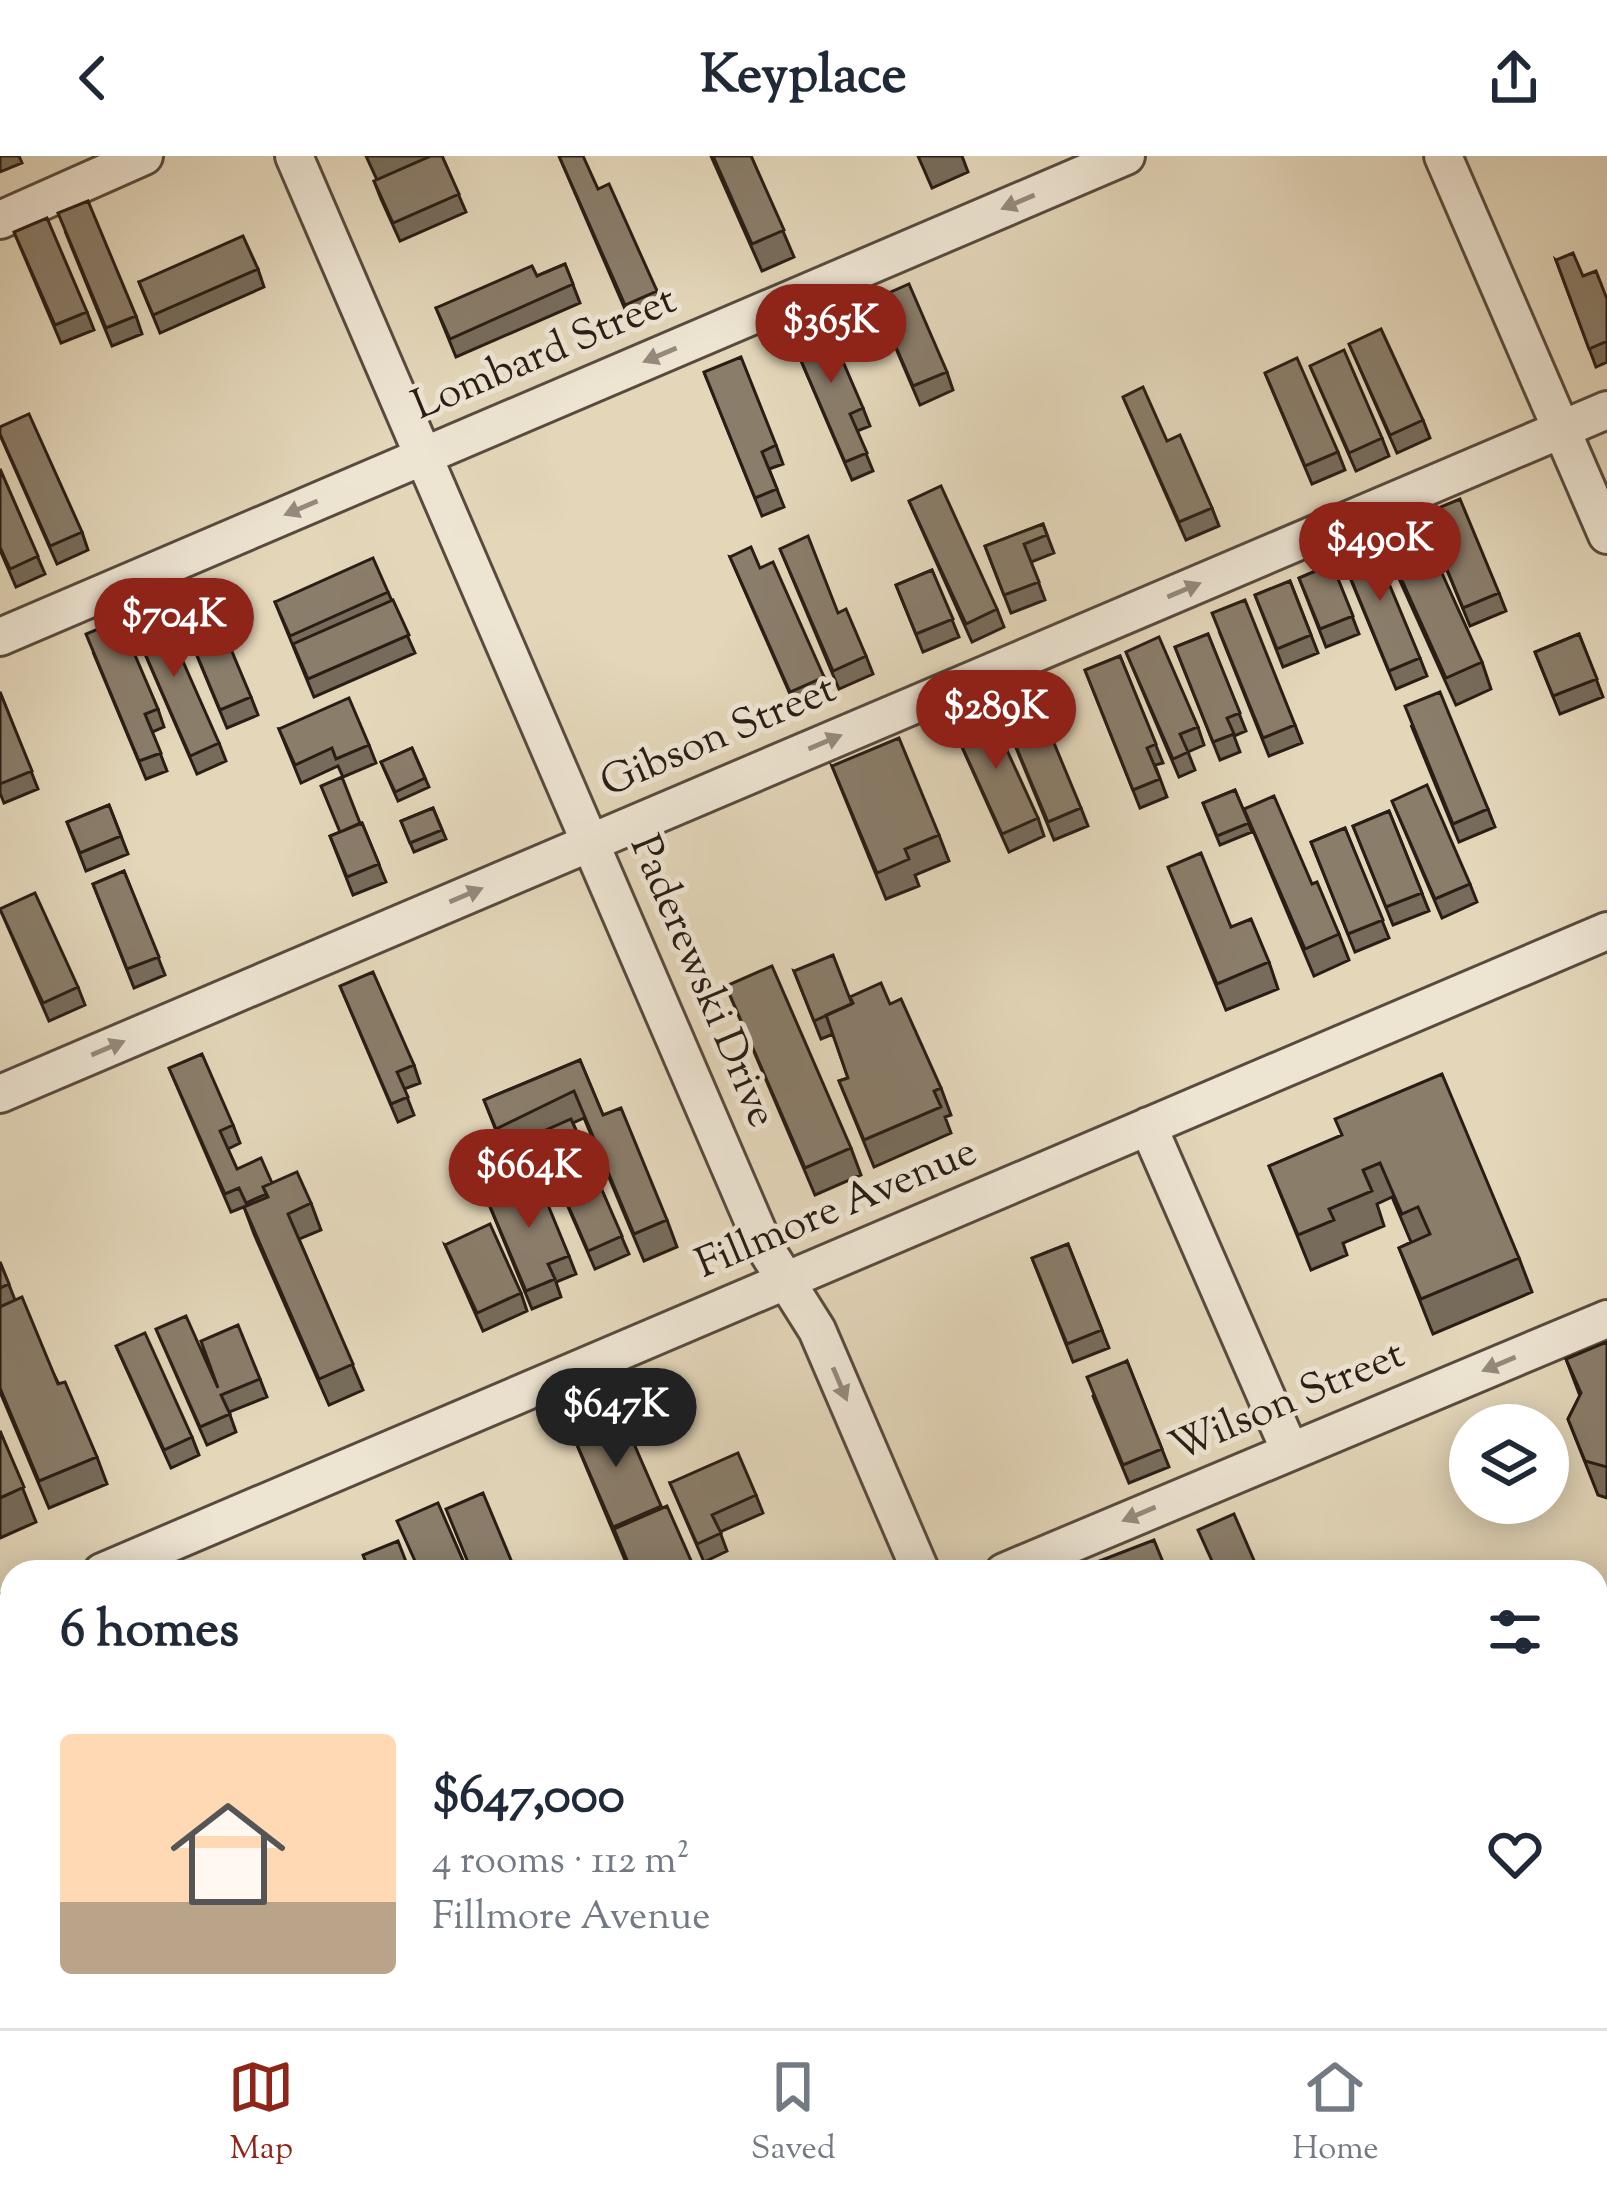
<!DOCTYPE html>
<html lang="en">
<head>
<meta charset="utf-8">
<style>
  body { margin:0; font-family:"Sorts Mill Goudy",serif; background:#f6f6f7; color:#1f2937; height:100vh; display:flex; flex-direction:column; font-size:45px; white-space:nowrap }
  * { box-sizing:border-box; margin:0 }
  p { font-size:39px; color:#747a83 }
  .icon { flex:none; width:66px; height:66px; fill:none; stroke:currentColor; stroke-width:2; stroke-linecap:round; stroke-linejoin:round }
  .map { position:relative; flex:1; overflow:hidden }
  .sheet { position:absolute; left:0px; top:1404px; width:1608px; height:468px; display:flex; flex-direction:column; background:#fff; border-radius:36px 36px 0 0; box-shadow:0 6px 30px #0003 }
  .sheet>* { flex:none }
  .buttons { position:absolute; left:1449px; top:1248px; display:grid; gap:24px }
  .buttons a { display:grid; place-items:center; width:120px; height:120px; border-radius:50%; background:#fff; box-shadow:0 6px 30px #0003; font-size:60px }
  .price { position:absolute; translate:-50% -102px; padding:0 27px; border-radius:42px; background:#8f2418; color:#fff; font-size:39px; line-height:78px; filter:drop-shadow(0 3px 6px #0008) }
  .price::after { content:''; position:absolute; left:50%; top:72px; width:36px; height:27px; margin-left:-18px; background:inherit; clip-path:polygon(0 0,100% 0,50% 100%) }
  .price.current { background:#222; color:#fff }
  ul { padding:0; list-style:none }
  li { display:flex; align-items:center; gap:36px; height:300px; padding:0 60px }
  li span { display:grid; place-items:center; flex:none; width:336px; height:240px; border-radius:12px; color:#555 }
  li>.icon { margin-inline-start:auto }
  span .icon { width:144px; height:144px; fill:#fffc; stroke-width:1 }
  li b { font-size:51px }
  h2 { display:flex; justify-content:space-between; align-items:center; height:144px; padding:0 60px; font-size:51px }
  header { display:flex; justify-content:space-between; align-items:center; height:156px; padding:0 60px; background:#fff; font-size:54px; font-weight:700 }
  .dock { display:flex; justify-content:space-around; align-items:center; height:168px; border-top:3px solid #e0e1e3; background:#fff; font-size:33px; color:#747a83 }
  .dock a { display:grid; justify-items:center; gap:6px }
  .dock .current { color:#8f2418 }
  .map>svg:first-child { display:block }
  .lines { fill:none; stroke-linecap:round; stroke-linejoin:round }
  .minor-casing { stroke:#584b3e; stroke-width:42 }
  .minor { stroke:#ede4d2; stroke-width:36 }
  .wall { fill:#776c5b; stroke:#291d15; stroke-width:3 }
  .building { fill:#8a7d6a; stroke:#291d15; stroke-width:3 }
  .oneway { fill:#958a7d }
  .labels { text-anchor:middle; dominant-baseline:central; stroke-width:10; stroke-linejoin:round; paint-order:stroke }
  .street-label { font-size:42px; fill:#291d15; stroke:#ede4d2 }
</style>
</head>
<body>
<header><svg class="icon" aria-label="back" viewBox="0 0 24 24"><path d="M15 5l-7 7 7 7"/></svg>Keyplace<svg class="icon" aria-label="share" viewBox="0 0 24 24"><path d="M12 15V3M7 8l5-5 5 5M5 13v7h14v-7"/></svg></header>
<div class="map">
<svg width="1607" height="1872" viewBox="0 0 1607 1872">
  <rect width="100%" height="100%" fill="#e3d6b9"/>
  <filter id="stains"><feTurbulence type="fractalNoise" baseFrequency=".00167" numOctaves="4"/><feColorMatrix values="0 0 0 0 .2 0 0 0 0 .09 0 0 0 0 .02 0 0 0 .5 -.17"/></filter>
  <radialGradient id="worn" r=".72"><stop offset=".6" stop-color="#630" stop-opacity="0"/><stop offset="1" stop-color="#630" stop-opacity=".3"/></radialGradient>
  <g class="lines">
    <defs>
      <path id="minor" d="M294,0l470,1090 53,84 104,242
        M1443,0l164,379
        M0,64l144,-64
        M0,481l1126,-481
        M0,938l1607,-684
        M1148,970l142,325
        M102,1416l1505,-641
        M1004,1416l603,-253
        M0,1459l12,-5
        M1596,1592l11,-5
        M0,1842l12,-5
        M1112,1860l5,12
        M931,1872l29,-12"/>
    </defs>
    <use href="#minor" class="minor-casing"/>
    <use href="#minor" class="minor"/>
  </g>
  <path class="wall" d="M0,0h19l3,7 -22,9z
    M366,0h76l24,56 -66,29 -19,-42 -7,-18 3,-1z
    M559,0l98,135 6,18 -32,14z
    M711,0h40l43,101 -32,14z
    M918,0h44l6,16 -36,16z
    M65,75l71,85 6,18 -30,12z
    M14,76l73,80 7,18 -33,13z
    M1556,104l51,39v63l-11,5z
    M565,108l15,39 -124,54 -20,-49 101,-32z
    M258,113l6,18 -104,46 -21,-51z
    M875,143l72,73 6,18 -33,15z
    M790,179l73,73 7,18 -13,5 16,40 -21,9z
    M1349,188l74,76 7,18 -33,15z
    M1310,210l72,72 7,18 -33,15z
    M704,216l72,73 7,19 -14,5 15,38 -22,9z
    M1265,217l73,79 7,18 -33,14z
    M1123,241l44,44 45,67 7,18 -33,14z
    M0,279l82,97 6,18 -31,14z
    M0,313l45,105 -29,13 -16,-37z
    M909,345l88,108 7,18 -32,15z
    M1424,358l75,79 7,18 -36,15z
    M1043,368l11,29 -23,9 14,38 -34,13 -26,-67z
    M1381,378l101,128 9,27 -35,16 -65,-144z
    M780,393l58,64 28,43 7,18 -34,15z
    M730,401l30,11 64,109 7,18 -34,15z
    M1332,408l27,70 -33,13 -27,-69z
    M1346,412l74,90 7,18 -31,13z
    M932,414l27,67 -36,15 -27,-67z
    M1290,425l28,72 -35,14 -28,-72z
    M388,436l27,61 -101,44 -39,-95z
    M173,442l78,99 7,18 -31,13z
    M129,461l90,126 7,18 -29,13z
    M1219,475l76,94 7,18 -33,13z
    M1208,478l38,97 -12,5 6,16 -20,8 -45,-113z
    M1579,478l24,63 -43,17 -25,-62z
    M93,496l65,57 6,18 -12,5 15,39 -21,8z
    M1126,496l72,75 6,18 -16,7 7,18 -16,7z
    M1120,500l43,107 -8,2 12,32 -27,11 -55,-138z
    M0,536l38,97 -34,14 -4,-10z
    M1000,553l81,99 7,18 -34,14z
    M1411,569l77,84 7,18 -36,15z
    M953,571l85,91 6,18 -35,16z
    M279,573l90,16 7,18 -33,14 -5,-11 -37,17z
    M412,592l17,39 -31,14 -17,-39z
    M832,610l107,69 10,26 -34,14 4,11 -33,13z
    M1235,634l17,42 -32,13 -17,-42z
    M1392,645l78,83 7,18 -35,16z
    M109,649l19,49 -42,17 -19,-49z
    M433,652l13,31 -32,13 -13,-31z
    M1244,653l68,75 27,50 10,26 -35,16z
    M1389,655l40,100 -36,14 -40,-99z
    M362,667l24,59 -33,13 -23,-59z
    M1345,672l44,110 -34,14 -44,-110z
    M1168,711l101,95 9,27 -52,21z
    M124,715l41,104 -31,13 -41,-104z
    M0,753l78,78 7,18 -36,16z
    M794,815l56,26 40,7 51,84 10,27 -6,2 6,16 -77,34 -35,-86 9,-3 -15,-44 -12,5z
    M340,830l74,79 6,18 -16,6 10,26 -16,7z
    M726,830l125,162 10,27 -46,20z
    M580,904l23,55 64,105 10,27 -33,14 -60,-143 -11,5 56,131 -34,15 -56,-129 -33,16 -22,-56z
    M169,912l64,57 7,18 -12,6 9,20 35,14 39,20 10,27 -22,9 64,151 -34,15 -75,-171 -10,-27 2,-1 -15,6z
    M1341,980l178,122 13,34 -99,42 -34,-86 12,-6 -19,-45 -15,7 7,22 -41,17 4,12 -36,15 -42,-104z
    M486,1041l83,59 7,18 -20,8 5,15 -29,12z
    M1068,1088l41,104 -36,14 -41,-104z
    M445,1089l76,48 6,18 -44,20z
    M0,1106l15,38 82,157 10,27 -58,24 -49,-116z
    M156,1173l62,59 42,-9 7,18 -38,15 7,20 -29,13z
    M1607,1186v156l-9,-3 -30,-76 12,-23 -14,-37z
    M116,1190l76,91 7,18 -28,13z
    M1127,1205l42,106 -40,16 -36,-87z
    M620,1256l42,97 34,63h-66l-58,-139z
    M0,1275l36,91 -36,16z
    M670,1327l86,12 7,18 -43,19 7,19 -23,11z
    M1596,1440l11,25v56l-11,4z
    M12,1508v291l-5,2 -7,-17v-271z
    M767,1860h39l4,12h-37z"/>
  <path class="building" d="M431,0h11l17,38 -66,29 -19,-42z
    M559,0h24l15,33 11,-5 48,107 -32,14z
    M713,0h38l33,74 -32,14z
    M88,45l48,115 -30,12 -48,-115z
    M47,62l40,94 -32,13 -41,-93z
    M243,80l15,33 -105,46 -14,-33z
    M1573,97l10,23 13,-5 11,28v42l-18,8 -33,-89z
    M565,108l8,20 -123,55 -14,-31 96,-42 5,10z
    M909,128l38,88 -34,14 -38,-87z
    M825,164l38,88 -13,6 17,39 -22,9 -55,-127z
    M1381,173l42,91 -33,15 -41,-91z
    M1344,194l38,88 -33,15 -39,-87z
    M741,201l35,88 -14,7 15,37 -22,9 -51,-126z
    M1297,202l41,94 -33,14 -40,-93z
    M1143,231l24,54 13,-6 32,73 -33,14 -56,-125z
    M29,258l53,118 -32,14 -50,-112v-7z
    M0,313l38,87 -28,13 -10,-22z
    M941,330l56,123 -31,15 -57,-123z
    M1460,343l39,94 -36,15 -39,-94z
    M1417,362l65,144 -36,16 -65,-144z
    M1043,368l4,11 -23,9 15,38 -35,13 -19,-49z
    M808,380l30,77 8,-4 20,47 -33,15 -53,-122z
    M1370,382l50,120 -31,13 -50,-121z
    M751,391l9,21 13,-6 51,115 -34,15 -60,-135z
    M373,402l15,34 -98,44 -15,-34z
    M1332,408l21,52 -33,13 -21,-51z
    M932,414l21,49 -37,15 -20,-49z
    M1290,425l21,54 -34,14 -22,-54z
    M204,429l47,112 -31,13 -47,-112z
    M393,444l16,35 -101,44 -15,-35z
    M1245,444l50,125 -32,13 -51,-125z
    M158,449l61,138 -29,13 -61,-139z
    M120,464l38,89 -13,5 16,39 -22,8 -53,-127z
    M1208,478l32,79 -13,5 7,16 -21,8 -38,-95z
    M1579,478l18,45 -44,17 -18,-44z
    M1159,481l39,90 -18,7 8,18 -15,7 -47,-107z
    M1120,500l36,88 -9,4 13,31 -27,11 -48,-120z
    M0,536l32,79 -32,13z
    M1440,536l48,117 -35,15 -48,-118z
    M1034,539l47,113 -33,14 -48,-113z
    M349,542l20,47 -33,14 -4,-11 -37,17 -16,-36z
    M989,555l49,107 -36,16 -49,-107z
    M899,582l40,97 -34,14 4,10 -32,14 -45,-107z
    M412,592l13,30 -30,14 -14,-30z
    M342,621l18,46 -20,9 -19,-46z
    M1427,629l43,99 -35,15 -43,-98z
    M1235,634l14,33 -32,13 -14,-33z
    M1274,640l38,88 5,-2 22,52 -34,15 -61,-140z
    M109,649l12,31 -41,17 -13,-31z
    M433,652l9,22 -32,13 -9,-22z
    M1389,655l33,82 -36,14 -33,-81z
    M362,667l17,41 -32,13 -17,-41z
    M1345,672l38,92 -35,14 -37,-92z
    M1201,697l30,74 20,-8 18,43 -52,22 -49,-117z
    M124,715l35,86 -32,12 -34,-85z
    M35,737l43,94 -35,16 -43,-94z
    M833,799l19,49 -38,17 -20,-50z
    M772,810l79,182 -46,20 -79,-182z
    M373,816l41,93 -17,7 11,25 -17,7 -51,-118z
    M881,827l9,21 11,-5 40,89 -7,3 7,16 -77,33 -25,-59 9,-3 -22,-63 27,-12 -3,-6z
    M202,898l31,71 -13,6 17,38 24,-11 11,25 -9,4 3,7 -20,9 -7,-15 -14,6 -56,-126z
    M580,904l23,55 18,-7 46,112 -33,14 -60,-143 -78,38 -12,-29z
    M1442,918l77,184 -98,41 -22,-51 31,-14 -12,-27 -16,7 -22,-51 -17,7 9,21 -43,18 5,11 -36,15 -29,-69 73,-31 -7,-16z
    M571,963l51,117 -34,15 -51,-117z
    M297,1016l14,31 -23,11 65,150 -34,15 -75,-172 24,-10 -5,-10z
    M536,1020l33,80 -21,8 7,15 -29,12 -40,-94z
    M490,1068l31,69 -44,20 -32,-68z
    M1068,1088l34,86 -35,14 -35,-86z
    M0,1106l9,22 -9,4z
    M22,1141l36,87 7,-2 32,75 -58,24 -39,-93v-81z
    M186,1160l32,72 -17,-47 37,-16 22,54 -39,16 9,19 -30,13 -44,-98z
    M145,1177l47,104 -28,13 -48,-104z
    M1607,1186v125l-22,-6 -17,-42 13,-26 -15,-34z
    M1127,1205l35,88 -39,16 -36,-88z
    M620,1256l41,94 -48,21 -41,-94z
    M0,1275l24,56 -24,11z
    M738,1297l18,42 -44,20 9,18 -24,11 -27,-61z
    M483,1337l33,79h-44l-26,-63z
    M438,1347l30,69h-48l-23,-51z
    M667,1350l29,66h-64l-18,-43z
    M1234,1358l25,58h-42l-19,-42z
    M1154,1384l13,32h-96z
    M398,1385l12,31h-40l-7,-17z
    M352,1406l5,10h-27z
    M1597,1439l10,26v35l-11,4z
    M12,1508v251l-12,5v-251z
    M1598,1844l9,22v6h-38l-5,-12h32v-15z
    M89,1860h43l6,12h-43z
    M143,1860h40l6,12h-41z
    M300,1860h35l4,9 -7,3h-27z
    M769,1860h36l-27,12h-4z"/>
  <defs><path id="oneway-solid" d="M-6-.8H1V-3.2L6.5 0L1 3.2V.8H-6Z" transform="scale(3)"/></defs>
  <g class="oneway">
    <use href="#oneway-solid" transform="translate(1018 46) rotate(157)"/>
    <use href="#oneway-solid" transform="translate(660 199) rotate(157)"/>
    <use href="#oneway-solid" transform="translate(301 352) rotate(157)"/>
    <use href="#oneway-solid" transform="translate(1184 434) rotate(-23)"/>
    <use href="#oneway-solid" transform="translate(825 586) rotate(-23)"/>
    <use href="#oneway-solid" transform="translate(466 739) rotate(-23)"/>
    <use href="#oneway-solid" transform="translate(108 892) rotate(-23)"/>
    <use href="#oneway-solid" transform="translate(1499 1208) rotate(157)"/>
    <use href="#oneway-solid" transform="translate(840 1228) rotate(67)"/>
    <use href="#oneway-solid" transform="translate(1139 1358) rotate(157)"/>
  </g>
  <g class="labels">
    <g class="street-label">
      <text transform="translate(545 199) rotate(-23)">Lombard Street</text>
      <text transform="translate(719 582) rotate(-23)">Gibson Street</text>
      <text transform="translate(701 826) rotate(67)">Paderewski Drive</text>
      <text transform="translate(837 1054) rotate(-23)">Fillmore Avenue</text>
      <text transform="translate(1288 1247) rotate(-23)">Wilson Street</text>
    </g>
  </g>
  <rect width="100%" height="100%" filter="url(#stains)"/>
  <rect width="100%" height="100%" fill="url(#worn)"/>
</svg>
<div class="buttons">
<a><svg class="icon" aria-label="layers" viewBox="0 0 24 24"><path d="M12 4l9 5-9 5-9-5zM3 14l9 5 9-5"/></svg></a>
</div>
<b class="price" style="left:831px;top:230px">$365K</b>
<b class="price" style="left:1380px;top:448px">$490K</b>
<b class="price" style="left:174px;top:524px">$704K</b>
<b class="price" style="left:996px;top:616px">$289K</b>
<b class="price" style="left:529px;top:1075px">$664K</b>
<b class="price current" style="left:616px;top:1314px">$647K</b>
<section class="sheet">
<h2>6 homes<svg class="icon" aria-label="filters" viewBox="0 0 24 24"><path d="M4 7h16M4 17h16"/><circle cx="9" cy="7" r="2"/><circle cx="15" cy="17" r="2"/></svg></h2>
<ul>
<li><span style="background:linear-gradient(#ffd9b3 70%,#b9a48a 0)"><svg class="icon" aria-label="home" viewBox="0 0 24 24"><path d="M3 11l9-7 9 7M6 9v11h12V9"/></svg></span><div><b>$647,000</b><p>4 rooms · 112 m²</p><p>Fillmore Avenue</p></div><svg class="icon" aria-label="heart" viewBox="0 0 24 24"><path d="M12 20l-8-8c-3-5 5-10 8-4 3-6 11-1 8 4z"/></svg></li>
</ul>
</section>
</div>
<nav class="dock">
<a class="current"><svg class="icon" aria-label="map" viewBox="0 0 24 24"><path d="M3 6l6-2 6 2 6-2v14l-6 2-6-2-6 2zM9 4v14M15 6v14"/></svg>Map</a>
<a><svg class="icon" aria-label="saved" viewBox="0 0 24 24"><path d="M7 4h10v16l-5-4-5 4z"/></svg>Saved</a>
<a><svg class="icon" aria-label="home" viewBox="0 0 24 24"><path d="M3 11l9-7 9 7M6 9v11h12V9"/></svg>Home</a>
</nav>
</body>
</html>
